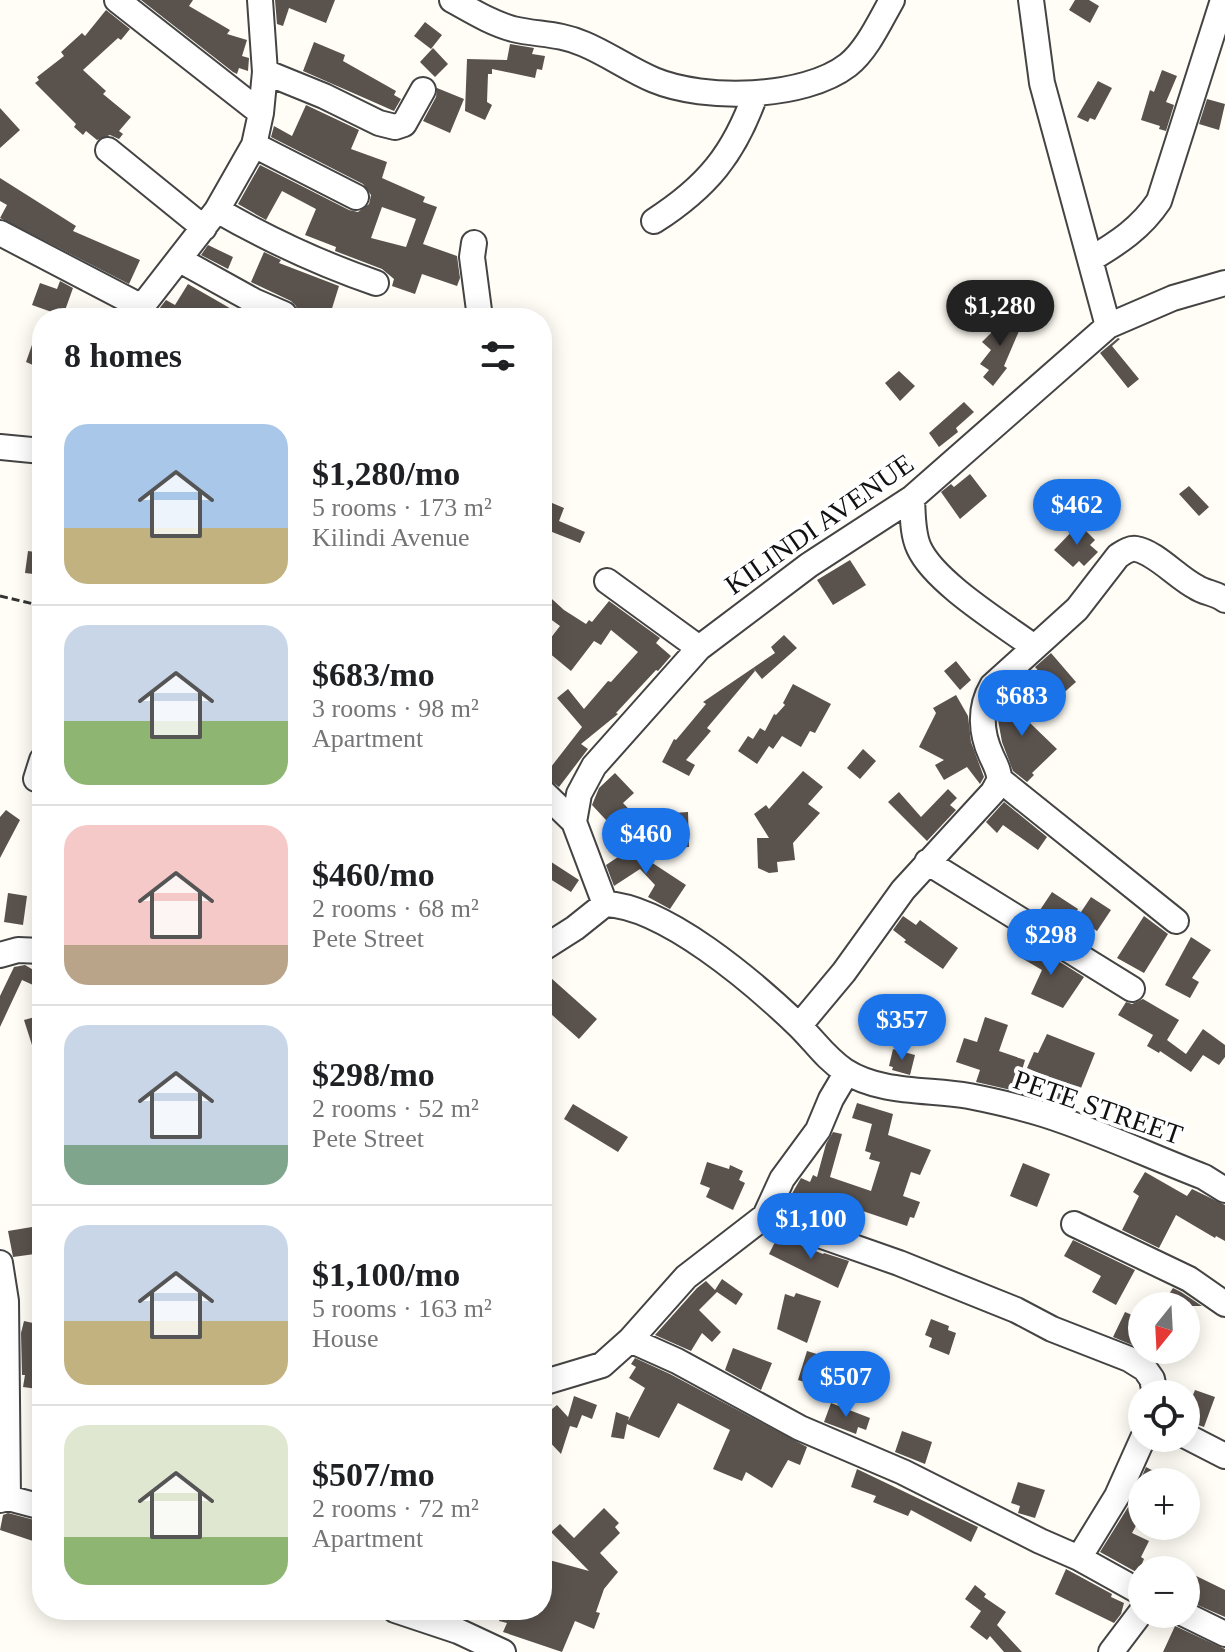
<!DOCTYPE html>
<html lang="en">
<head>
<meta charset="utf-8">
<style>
  body { margin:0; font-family:"Times New Roman",serif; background:#f6f6f6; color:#202124; height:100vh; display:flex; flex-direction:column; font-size:30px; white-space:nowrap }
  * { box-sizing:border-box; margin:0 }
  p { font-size:26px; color:#757577 }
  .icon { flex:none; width:44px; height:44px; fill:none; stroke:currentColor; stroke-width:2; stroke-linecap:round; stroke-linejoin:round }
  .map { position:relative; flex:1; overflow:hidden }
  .details { position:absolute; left:32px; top:308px; width:520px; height:1312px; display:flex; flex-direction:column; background:#fff; border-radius:32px; box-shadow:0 4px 20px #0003 }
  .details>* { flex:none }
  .needle { width:52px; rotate:198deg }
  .buttons { position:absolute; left:1128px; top:1292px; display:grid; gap:16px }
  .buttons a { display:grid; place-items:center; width:72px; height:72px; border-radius:50%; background:#fff; box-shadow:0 4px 20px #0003; font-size:40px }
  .price { position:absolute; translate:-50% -68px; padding:0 18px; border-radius:28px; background:#1a73e8; color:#fff; font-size:26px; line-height:52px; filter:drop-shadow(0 2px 4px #0008) }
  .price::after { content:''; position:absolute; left:50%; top:48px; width:24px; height:18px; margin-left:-12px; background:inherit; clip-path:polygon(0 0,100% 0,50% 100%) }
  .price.selected { background:#222; color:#fff }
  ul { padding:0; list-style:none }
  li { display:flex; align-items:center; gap:24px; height:200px; padding:0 32px }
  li+li { border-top:2px solid #e0e0e0 }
  li span { display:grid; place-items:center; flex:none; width:224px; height:160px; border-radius:24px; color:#555 }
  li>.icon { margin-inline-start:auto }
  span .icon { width:96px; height:96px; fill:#fffc; stroke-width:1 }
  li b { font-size:34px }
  h2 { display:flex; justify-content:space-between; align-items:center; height:96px; padding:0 32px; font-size:34px }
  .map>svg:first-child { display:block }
  .building { fill:#5a524d; fill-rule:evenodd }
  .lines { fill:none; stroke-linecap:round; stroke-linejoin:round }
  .minor-casing { stroke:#444; stroke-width:28 }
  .path { stroke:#333; stroke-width:3; stroke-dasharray:8 4; stroke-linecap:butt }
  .minor { stroke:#fff; stroke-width:24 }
  .labels { text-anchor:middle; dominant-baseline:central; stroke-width:8; stroke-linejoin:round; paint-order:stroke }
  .street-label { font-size:28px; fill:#111; stroke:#fff }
</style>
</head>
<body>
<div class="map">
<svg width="1225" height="1652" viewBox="0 0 1225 1652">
  <rect width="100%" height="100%" fill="#fffdf5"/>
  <path class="building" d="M141,0h52l-4,6 41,24 -3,4 20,6 -5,16 7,2 -1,13 -9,-3 -2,6 -4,-2z
    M275,0h60l-9,23 -37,-15 -6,18 -6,-2z
    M1075,0h14l10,6 -9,17 -21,-13z
    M106,10l24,19 -9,11 -3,-2 -35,32 23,21 -3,3 28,23 -12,14 4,3 -4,5 -9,-4 -13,5 -11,-9 -3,4 -9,-8 2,-3 -41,-41 4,-3 -2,-3 27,-21 -3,-4 21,-19 3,3z
    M425,22l17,13 -11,14 -17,-13z
    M314,42l31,13 -2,6 53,30 -2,4 7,4 -7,12 -91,-40z
    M510,44l24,4 -2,6 13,2 -3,14 -5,-1 -2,9 -43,-9v5h-4l-1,28 5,3 -7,15 -20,-9 2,-52 40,1z
    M433,48l15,16 -13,13 -15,-15z
    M1162,70l15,6 -11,26 8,3 -8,26 -7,-2 1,-3 -19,-6 9,-30 4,2z
    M1098,81l14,7 -17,32 -5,-2 -2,4 -11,-5z
    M437,88l27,11 -14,34 -27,-12 13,-24z
    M1207,99l18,5 -6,26 -20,-6z
    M306,105l53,25 -8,19 36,13 -5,16 43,19 -2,5 14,5 -14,37 34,12 3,22 -3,8 -35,-12 -7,20 -23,-8 2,-7 -12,-10 -47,-18 1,-4 -31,-12 11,-26 -34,-18 -16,29 -28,-16 22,-39 89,45 9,2 11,-8 2,-9 -8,-11 -92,-47 3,-11 18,10zM382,207l34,12 -10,28 -35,-9z
    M0,108l20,22 -20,18z
    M0,178l76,48 -3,5 67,29 -11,24 -129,-66 7,-13 -7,-4z
    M208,245l25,12 -5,12 -27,-14z
    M264,252l17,8 -2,3 60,23 -10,32h-31l-2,-12 -5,-5 -40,-19z
    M60,281l13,7 -10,28 -31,-11 8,-22 17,6z
    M188,284l59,34h-95l14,-18 9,5z
    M1009,315l13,9 -18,42 3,2 -14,18 -10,-9 6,-7 -9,-6 11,-14 -9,-8z
    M40,322l2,1v46l-16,-7z
    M1118,338l2,1 -8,7 27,33 -11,9 -28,-35z
    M899,371l16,15 -15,15 -15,-18z
    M964,402l10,10 -18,16 2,4 -19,15 -10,-14z
    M970,474l17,22 -27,23 -19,-27 10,-8 3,3z
    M1189,486l20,21 -10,9 -20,-22z
    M545,500l19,8 -5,13 26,11 -5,11 -38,-15v-20z
    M1079,524l16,16 -5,5 8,7 -14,14 -5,-5 -6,6 -19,-17z
    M28,551l14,2v22l-17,-2z
    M850,560l16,25 -33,20 -16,-25z
    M542,590l22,20 22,14 3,-4 3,2 17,-21 51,37 -4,5 15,13 -13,15 -2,-1 -40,43 2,1 -37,30 7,5 -29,38 -15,-11 38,-49 -25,-29 11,-9 16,20 24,-28 3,1 27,-30 -27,-22 -10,15 -7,-4 -23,30 -28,-23 17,-22 -18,-13z
    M784,635l13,13 -35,31 -9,-11 22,-15 -4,-6z
    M1051,653l25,29 -16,14 -25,-29z
    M956,661l15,19 -11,10 -16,-19z
    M753,668l2,3 -48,57 4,3 -25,29 9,5 -6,11 -27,-14 12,-23 2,1 30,-36 -3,-2z
    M1030,672l4,5 -28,23 51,49 -25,24 2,2 -7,7 -14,-11 -11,-29 -4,-22 6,-25z
    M793,684l38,20 -16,29 -5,-2 -9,16 -19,-11 -9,13 -4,-3 -12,18 -19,-13 10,-15 5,3 7,-11 5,3 9,-17 2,1 9,-10 -2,-2z
    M956,695l12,21 3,26 13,35 -4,7 -13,-17 -23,13 -9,-15 9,-5 -25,-13 17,-34 -3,-5z
    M863,749l13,12 -16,18 -13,-11z
    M803,771l20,16 -15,17 12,9 -27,30 2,17 -18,2 1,10 -9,1 -11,-5 -1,-30h12l-15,-24 12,-9 3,4z
    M615,773l19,20 -11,10 20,21 4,-4 28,27 -2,-34 15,-1 1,35 -55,3 -42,-45 7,-17z
    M948,789l9,9 -7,7 6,5 -29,31 -39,-39 11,-10 22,25z
    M1004,802l43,35 -9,13 -35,-25 -6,8 -11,-11z
    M6,810l14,10 -20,38v-41z
    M622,843l64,42 -16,24 -22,-12 7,-12 -15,-16 -26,17 -8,-21 18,-12 -6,-6z
    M542,856l37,24 -8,12 -29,-18z
    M1052,892l26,17 -14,21 -26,-17z
    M8,893l19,3 -4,29 -19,-3z
    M1091,897l20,13 -14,21 -20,-13z
    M903,916l13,9 4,-5 38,28 -15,21 -39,-27 2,-2 -13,-10z
    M1144,916l24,18 -24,39 -27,-15z
    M1191,937l20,13 -19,28 7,4 -9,16 -25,-13z
    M1026,941l58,36 -21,31 -32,-14 11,-24 -24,-14z
    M25,965l17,10v14l-20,-9 -22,47v-31l14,-29z
    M542,970l55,49 -18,20 -37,-33z
    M1143,999l36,21 -12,20 19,14 17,-25 22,16v12l-6,8 -16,-10 -12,17 -31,-21 -1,2 -12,-7 6,-11 -35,-20 8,-13 6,2z
    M42,1015v52h-3l-15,-47z
    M985,1017l23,8 -9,26 26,9 -8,27 -5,-1 -1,4 -35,-8 4,-12 -24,-8 8,-24 13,4z
    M1047,1034l48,19 -22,55 -27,-9 9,-19 -28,-12 7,-16 4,1z
    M893,1049l22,6 -5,20 -18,-5 1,-3 -4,-1z
    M857,1103l36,11 -5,21 43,15 -11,25 -9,-3 -8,24 17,6 -6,16 -4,-1 -3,9 -74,-25 -2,8 -10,-3 -1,4 -12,-3 2,-5 -20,-5 11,-19 9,4 3,-7 4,2 9,-33 7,-12 9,2 -12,43 41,14 9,-29 -11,-3 2,-6 -6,-2 7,-27 -20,-6z
    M573,1104l55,33 -10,15 -54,-33z
    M707,1162l22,7 1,-4 13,6 -4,9 6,3 -12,27 -27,-13 4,-9 -10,-4z
    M1023,1163l27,11 -13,33 -27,-11z
    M1145,1172l42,24 5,-7 33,16v36l-9,-5 -1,2 -39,-23 -17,33 -37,-18 17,-34 -6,-4z
    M32,1227l1,8 9,2v16l-29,4 -5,-26z
    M778,1236l45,18 1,-1 25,8 -11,27 -69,-34z
    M1073,1240l62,30 -19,35 -24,-13 9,-16 -37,-20z
    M722,1279l21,15 -7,11 -19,-13 -18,18 22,22 -9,10 -10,-9 -11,18 -36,-16 42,-47 9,-7 9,9z
    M1173,1288l8,4 21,14h-41z
    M796,1293l25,8 -14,42 -30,-14 8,-35 9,3z
    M1125,1312l17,7v30l-29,-12z
    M931,1319l18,7 -1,4 8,3 -7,22 -20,-8 3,-9 -7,-3z
    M24,1321l18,4v56l-3,-1 -1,9 -15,-2 2,-12h-3l-1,-42z
    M733,1348l39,15 -11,27 -36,-20z
    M807,1351l33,10 -5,14 14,4 -6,16 -45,-15z
    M635,1358l35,16 137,73 -7,18 -12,-5 -16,28 -26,-16 -4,9 -29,-12 17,-39 -52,-27 -19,35 -32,-14 -3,15 -13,-2 5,-25 13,5 -1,4 17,-33 -16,-10 7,-11 -5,-3z
    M1195,1390l20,7 -11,30 -18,-6v-9z
    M574,1396l23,9 -5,14 -10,-4 -5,13 -7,-2 -9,28 -19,-20v-17l15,-12 11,12z
    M831,1403l39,15 -4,12 -8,-3 -2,7 -32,-12z
    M902,1431l30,11 -7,22 -30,-12z
    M1146,1467l28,15h-32v33l-10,18 17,8 -8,16 3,2 -6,14 -38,-21 30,-48z
    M857,1469l121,58 -7,15 -60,-32 -3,6 -35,-14 3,-6 -25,-9z
    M1018,1482l27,8 -10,28 -17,-5 2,-7 -9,-3z
    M604,1508l15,15 -4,4 5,6 -20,20 18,19 -14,17 -8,23 4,1 -6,16 -19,-8 -13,31 -59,-20 4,-9 -8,-2 3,-11h40v-52l47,13 -38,-39 9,-8 14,14z
    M8,1513l34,9v22l-42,-14 3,-15z
    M1066,1569l46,25 -1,3 13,6 -3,11 -7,9 -59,-29z
    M1186,1571l39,19v27l-39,-17z
    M975,1585l11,9 -2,3 22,15 -9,13 25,27h-18l-14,-16 -3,4 -17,-13 11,-16 -16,-12z
    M1175,1626l50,23v3h-62z"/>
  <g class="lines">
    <defs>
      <path id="minor" d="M117,0l144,113
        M452,0c20,11 39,23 61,29 25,6 46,4 71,15 24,10 46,26 70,36 50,21 150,19 194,-15 19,-15 32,-44 44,-65
        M1031,0l11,83 66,243
        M265,72l59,24 55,27 16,4 9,-3 19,-34
        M254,145l102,52
        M108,150l96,78
        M217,210c54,31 101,53 159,73
        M654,221c53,-34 80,-67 101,-126
        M0,233l140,73
        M474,243l-2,14 8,61
        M1091,259c27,-16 50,-31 68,-58l64,-201
        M180,260l74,41 30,13
        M133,318l84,-108 37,-65 7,-32 4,-41 -5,-72
        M0,447l42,4
        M912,498c1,16 0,35 7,50 16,35 84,76 115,99
        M607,581l92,67
        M36,779l6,-19
        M999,779l177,142
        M542,791l32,31
        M927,862l205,127
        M605,904l-31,-82 5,-28 15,-28 105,-118 110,-83 103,-67 196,-172 65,-28 52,-15
        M542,949l33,-21 30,-24c60,2 149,79 192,120 17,16 28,34 48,47 36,23 84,18 124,25 25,5 52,11 77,19 53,17 106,42 158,62l21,13
        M0,955l18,-5 24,1
        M799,1026l45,-54 59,-82 90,-98c2,-4 5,-8 6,-12 1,-8 -5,-18 -8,-25 -10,-22 -12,-47 1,-69l85,-77 41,-53c5,-3 11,-8 18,-7 19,3 42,29 60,38 9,6 20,6 29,13
        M765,1216l134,47 117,47 36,19 77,30 16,10 7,10 3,15
        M1074,1224l115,55 36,25
        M0,1263l6,38 2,197
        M630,1340l47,21 123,67 103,44 137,69 39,17 63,35
        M542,1383l60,-18 28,-25 56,-63 79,-61 17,-37 36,-49 13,-31 16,-27
        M1186,1436l39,20
        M0,1500l8,-2 34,9
        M1079,1558l38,-62 26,-58
        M395,1610l63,21 45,21
        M1184,1614l41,20
        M1111,1652l31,-41"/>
    </defs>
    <use href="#minor" class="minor-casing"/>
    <path class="path" d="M0,596l42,10"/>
    <use href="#minor" class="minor"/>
  </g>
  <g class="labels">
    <g class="street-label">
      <text transform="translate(819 524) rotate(-35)">KILINDI AVENUE</text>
      <text transform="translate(1098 1107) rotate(19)">PETE STREET</text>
    </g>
  </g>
</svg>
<div class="buttons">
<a><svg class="needle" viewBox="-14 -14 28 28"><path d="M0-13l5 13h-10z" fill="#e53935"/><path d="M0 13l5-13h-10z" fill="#757577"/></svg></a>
<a><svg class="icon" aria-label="locate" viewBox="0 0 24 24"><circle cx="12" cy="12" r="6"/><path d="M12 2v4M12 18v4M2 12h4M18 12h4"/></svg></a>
<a>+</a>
<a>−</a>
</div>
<b class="price selected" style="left:1000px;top:348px">$1,280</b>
<b class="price" style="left:1077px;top:547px">$462</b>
<b class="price" style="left:1022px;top:738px">$683</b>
<b class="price" style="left:646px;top:876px">$460</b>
<b class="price" style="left:1051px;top:977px">$298</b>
<b class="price" style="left:902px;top:1062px">$357</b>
<b class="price" style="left:811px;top:1261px">$1,100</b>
<b class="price" style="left:846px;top:1419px">$507</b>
<section class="details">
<h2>8 homes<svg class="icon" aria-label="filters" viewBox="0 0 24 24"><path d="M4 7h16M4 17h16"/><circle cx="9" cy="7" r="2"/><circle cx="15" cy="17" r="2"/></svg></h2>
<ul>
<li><span style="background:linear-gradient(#a9c7e8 65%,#c2b280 0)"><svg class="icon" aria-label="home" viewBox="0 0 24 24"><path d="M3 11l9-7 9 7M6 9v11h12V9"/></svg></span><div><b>$1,280/mo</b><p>5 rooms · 173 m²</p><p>Kilindi Avenue</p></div></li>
<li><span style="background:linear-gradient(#c9d6e8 60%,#8fb573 0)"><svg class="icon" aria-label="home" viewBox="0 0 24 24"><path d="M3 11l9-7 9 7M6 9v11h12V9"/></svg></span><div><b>$683/mo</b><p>3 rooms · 98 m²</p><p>Apartment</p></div></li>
<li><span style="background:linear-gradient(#f6c9c9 75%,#b9a48a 0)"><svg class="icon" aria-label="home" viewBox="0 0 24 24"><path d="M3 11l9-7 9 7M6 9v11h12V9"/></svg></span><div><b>$460/mo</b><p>2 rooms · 68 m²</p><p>Pete Street</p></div></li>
<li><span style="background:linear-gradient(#c9d6e8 75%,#7fa58c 0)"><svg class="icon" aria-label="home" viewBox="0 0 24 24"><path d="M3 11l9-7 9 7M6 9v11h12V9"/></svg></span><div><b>$298/mo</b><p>2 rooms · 52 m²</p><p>Pete Street</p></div></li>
<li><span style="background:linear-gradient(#c9d6e8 60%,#c2b280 0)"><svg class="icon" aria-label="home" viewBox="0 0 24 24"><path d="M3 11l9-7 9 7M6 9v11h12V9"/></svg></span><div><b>$1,100/mo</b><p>5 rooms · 163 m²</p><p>House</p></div></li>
<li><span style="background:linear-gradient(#dfe7d0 70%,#8fb573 0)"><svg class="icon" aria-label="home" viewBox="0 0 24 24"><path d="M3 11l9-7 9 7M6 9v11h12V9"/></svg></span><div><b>$507/mo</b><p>2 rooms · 72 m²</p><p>Apartment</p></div></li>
</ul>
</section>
</div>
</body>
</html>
